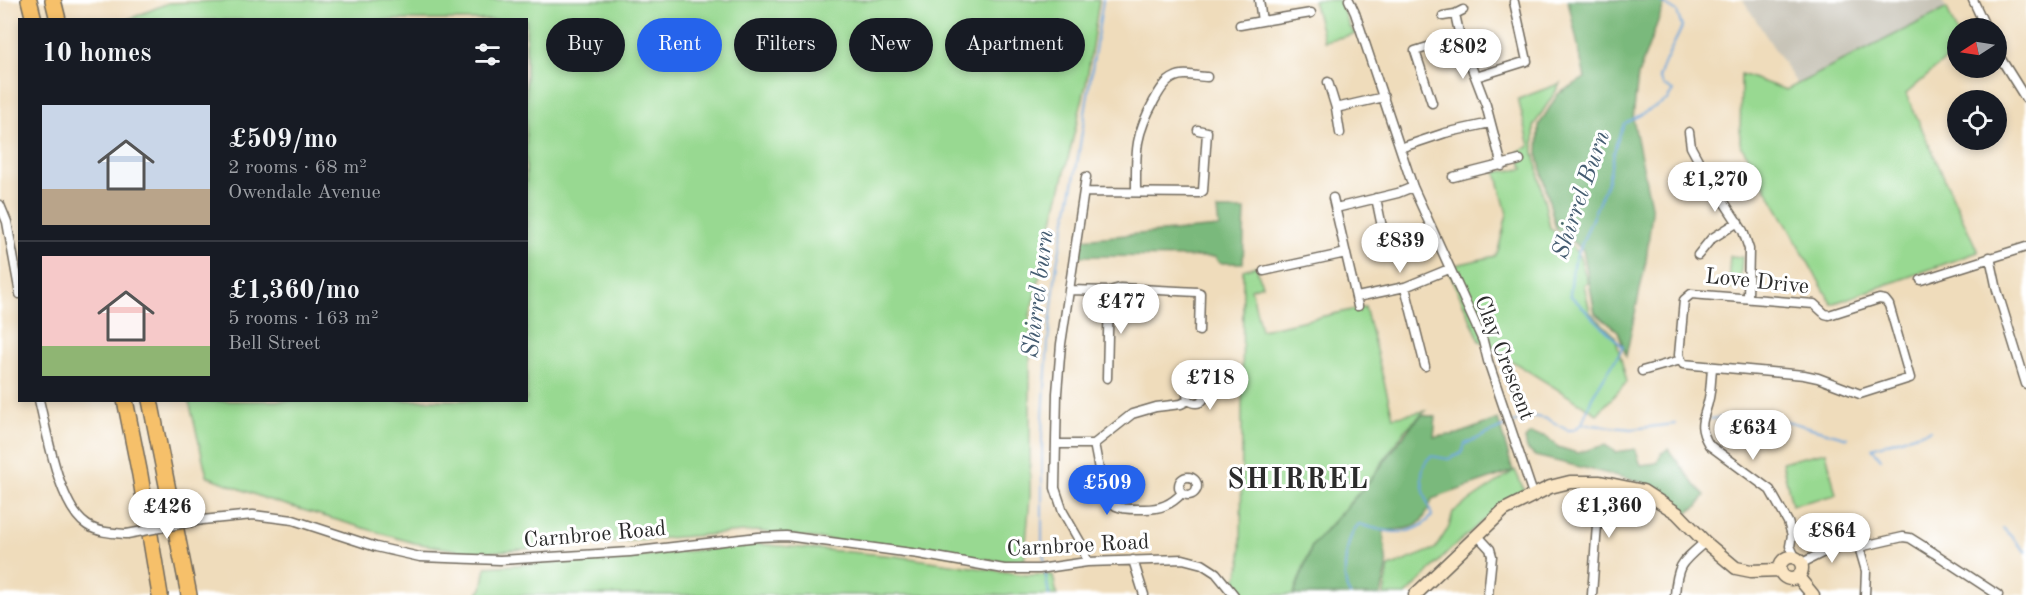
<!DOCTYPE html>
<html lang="en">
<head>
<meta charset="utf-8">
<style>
  body { margin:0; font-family:"Old Standard TT",serif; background:#20242c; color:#f1f3f6; height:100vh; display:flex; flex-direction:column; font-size:22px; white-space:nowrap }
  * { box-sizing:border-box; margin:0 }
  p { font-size:20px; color:#9ea1a6 }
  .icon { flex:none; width:33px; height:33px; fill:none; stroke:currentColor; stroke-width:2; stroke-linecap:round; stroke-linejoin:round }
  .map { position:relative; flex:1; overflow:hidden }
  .details { position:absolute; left:18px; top:18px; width:510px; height:384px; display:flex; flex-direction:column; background:#171b24; border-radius:0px; box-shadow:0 3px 9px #0003 }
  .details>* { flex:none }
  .guide { position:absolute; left:546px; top:18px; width:570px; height:54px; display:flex; gap:12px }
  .needle { width:39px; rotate:258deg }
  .buttons { position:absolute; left:1947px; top:18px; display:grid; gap:12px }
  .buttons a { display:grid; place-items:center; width:60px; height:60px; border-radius:50%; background:#171b24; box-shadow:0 3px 9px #0003; font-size:30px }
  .price { position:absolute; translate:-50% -51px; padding:0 14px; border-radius:21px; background:#fff; color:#222; font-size:20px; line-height:39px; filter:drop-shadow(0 2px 3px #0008) }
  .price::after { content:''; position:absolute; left:50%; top:36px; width:18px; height:14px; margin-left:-9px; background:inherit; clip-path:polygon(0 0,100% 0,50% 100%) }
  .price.selected { background:#2563eb; color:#fff }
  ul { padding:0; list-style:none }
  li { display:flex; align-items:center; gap:18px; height:150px; padding:0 24px }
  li+li { border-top:2px solid #363941 }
  li span { display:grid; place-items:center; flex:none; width:168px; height:120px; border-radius:0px; color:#555 }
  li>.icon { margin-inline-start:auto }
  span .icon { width:72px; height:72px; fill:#fffc; stroke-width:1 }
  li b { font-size:26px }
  h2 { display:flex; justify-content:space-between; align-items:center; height:72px; padding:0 24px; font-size:26px }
  .pill { padding:0 21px; border-radius:27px; background:#171b24; box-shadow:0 3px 9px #0003; font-size:21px; line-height:54px }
  .pill.selected { background:#2563eb; color:#fff }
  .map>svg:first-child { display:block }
  .industrial { fill:#c8c4b8 }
  .green { fill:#98d991; stroke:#62825e; stroke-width:1.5 }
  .forest { fill:#7ab97b; stroke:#527253; stroke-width:1.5 }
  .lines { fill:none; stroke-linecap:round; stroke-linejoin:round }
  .stream { stroke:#6aa6db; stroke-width:2 }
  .street-casing { stroke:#70695d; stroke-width:11 }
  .secondary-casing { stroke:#70695d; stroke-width:15 }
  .highway-casing { stroke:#70695d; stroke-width:18 }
  .street { stroke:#fff; stroke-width:8 }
  .secondary { stroke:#fbe6c4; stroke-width:12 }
  .highway { stroke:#f6c06b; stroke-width:15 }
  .street-bridge-casing { stroke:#70695d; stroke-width:11; stroke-linecap:butt }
  .street-bridge { stroke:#fff; stroke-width:8 }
  .labels { text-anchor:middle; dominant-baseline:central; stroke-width:6; stroke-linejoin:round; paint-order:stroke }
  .street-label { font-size:22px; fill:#2b2b2b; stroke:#fff }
  .water-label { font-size:24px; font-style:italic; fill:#445c71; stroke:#fff }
  .district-label { font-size:28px; font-weight:bold; letter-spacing:1.5px; fill:#2b2b2b; stroke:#fff }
</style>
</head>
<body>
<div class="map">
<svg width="2026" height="595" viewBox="0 0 2026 595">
  <rect width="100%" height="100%" fill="#fff"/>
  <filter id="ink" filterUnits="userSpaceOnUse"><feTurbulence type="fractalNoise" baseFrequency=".0167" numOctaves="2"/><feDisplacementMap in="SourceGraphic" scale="12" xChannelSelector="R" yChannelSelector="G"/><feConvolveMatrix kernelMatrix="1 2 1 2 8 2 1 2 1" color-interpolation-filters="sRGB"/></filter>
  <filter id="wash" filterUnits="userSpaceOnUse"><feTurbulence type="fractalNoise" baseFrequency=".008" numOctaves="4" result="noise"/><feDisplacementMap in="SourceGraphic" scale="24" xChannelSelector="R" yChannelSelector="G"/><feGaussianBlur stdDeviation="1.35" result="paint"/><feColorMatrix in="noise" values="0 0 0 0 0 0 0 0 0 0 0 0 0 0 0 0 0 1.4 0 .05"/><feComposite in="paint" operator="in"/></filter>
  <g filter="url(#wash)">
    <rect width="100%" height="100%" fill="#efdcbb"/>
    <path class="industrial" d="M1743,0h198l6,8 -150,76z"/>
    <path class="green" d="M243,0h856l-13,85 -56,230v183l-6,66 -268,-33 -281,22 -61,-10 -148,-44 -59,-23 -18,-75 337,-1v-380h-399l41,-17z
      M1313,0h26l11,28 6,6 -32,7z
      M1947,8l10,26v16l-51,44 72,158 -146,52 -92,-161 1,-69 45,16z
      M1561,83l-27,42v28l16,75 28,24 10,31 -4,1 6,28 25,24 12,46 -30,32 -117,-73 -33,-74 48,-11 3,-5 9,-37 -11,-42 27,-3 -4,-18 11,-5 -12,-47z
      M1730,256l12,1 -2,32 -12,-1z
      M1256,266l6,19 -11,4 10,41 104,-23 28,110 32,-6 -19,18 -36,51 -58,65 -19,50h-56l-6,-9 7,-11 3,-13 2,-292z
      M1826,452l10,43 -44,10 -10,-43z
      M1515,470l10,22 -17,7 -56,49 -46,47h-22l5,-28 46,-18 14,-22 4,-15z
      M757,544l138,12 132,19h26l4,20h-581l6,-6 4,-22 146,-10z"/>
    <path class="forest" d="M1568,0h96l1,2 -27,73 -5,44 19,92 -6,50 -20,95 -8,-25 -23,-18 -12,-63 -27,-21 -18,-72 1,-32 19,-31 27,-16z
      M1217,210h28l-2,53h-24l-4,-6 -136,-1 2,-17 138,-12z
      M1422,415l14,2 -2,20 24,-3 40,-15 15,52 -81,28c-10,32 -19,29 -49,32l4,37 -6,27h-87l18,-49 58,-65 41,-55z
      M1530,434l15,2 13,11 19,6 28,-8 11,7 19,-3 6,16 16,-2 5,-10 6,-4 27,36 10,10 -7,11 -10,6 -20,-16 -26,-14 -107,-26 -8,-7 -2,-10z"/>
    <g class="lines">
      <path class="stream" d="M1764,415l84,23
        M1710,419l41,-5
        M1513,423l18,-7 17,3 19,11h6l9,-6 10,-27 31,-50 -53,-52 3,-30 35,-85 8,-36 8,-20 43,-24 6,-9 -9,-5 -5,-8c5,-18 15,-33 23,-51l-5,-15 -19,-12
        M1582,424l50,5 43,-5
        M1881,459l-9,-11 58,-18
        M2003,528l23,24
        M1045,565l-3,-20v-112l6,-91 9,-79 19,-93 27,-170
        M1045,571l4,24
        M1350,595c-10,-16 -4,-59 9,-71 26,8 53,16 73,-8 -6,-19 -19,-45 -1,-60l17,3 14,-6 3,-9 42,-19"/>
    </g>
  </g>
  <g filter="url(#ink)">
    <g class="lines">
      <defs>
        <path id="street" d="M1259,0l3,21 49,-8
          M1349,0l6,13 58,174 70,154 5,20 45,133
          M1973,0l13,28
          M1455,14l5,23
          M1443,16l12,-2 8,-4
          M1240,25l22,-4
          M1996,51l30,48
          M1476,77l51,-16 -13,-59
          M1328,82l8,26
          M1432,103l-17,-52 45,-14 26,68 16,61
          M1689,132l2,15 14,26 38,58 6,18 -1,48
          M1340,133l-4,-25 48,-11
          M1400,148l45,-15 45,-10
          M1086,177l-25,167 -4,49 -2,95 8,24 20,35 4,15
          M1453,177l67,-17
          M1085,192l115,1 3,-2 4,-59 -9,-2
          M1136,192c0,-39 -2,-55 18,-91 5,-9 11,-20 21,-24 9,-5 22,0 32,0
          M1333,198l25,108
          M1376,198l11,53
          M0,205l7,17 13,72
          M1336,208l62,-15 15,-6
          M1698,255l13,-16 27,-17
          M1990,257l7,33 29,94
          M1264,271l82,-18
          M1921,280l105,-33
          M1405,287l20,79
          M1069,290l40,1 11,-3 77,4 3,1 -1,38
          M1691,294l123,10 11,10 4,1 50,-16 6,1 4,5 21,73 -50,16 -42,-16 -14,-3 -121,-11 -4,-9 5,-55z
          M1357,297l48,-10 44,-18
          M1712,368c-1,10 -1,20 -3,30 -4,21 -13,25 0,47l61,45 18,32 4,13 -2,11 5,11
          M1642,371l39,-11
          M1107,378l2,-87
          M1187 394a9 9 0 1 1 18 0a9 9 0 1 1-18 0Z
          M39,400c8,32 20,107 48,125 12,8 26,8 40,9
          M1056,444h38c4,16 7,53 22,62 8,4 19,3 28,3 16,0 27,-4 38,-16
          M1094,444l38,-30 24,-7 25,-3 8,-4
          M1179 486a9 9 0 1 1 18 0a9 9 0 1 1-18 0Z
          M202,520l51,-5 40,5 83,27 44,10 80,3 130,-8 128,-15 28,-1 133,18 85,15h35l48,-7 96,-3 19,5 14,9 18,22
          M1477,535l13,14 2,7 -4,39
          M1859,547l7,24 -1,24
          M1133,560l11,35
          M1802,563l20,-10 20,-6h17l44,-10 7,1 24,15 64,42
          M1592,595l8,-113
          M1675,595c2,-31 7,-33 30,-53"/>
        <path id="secondary" d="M1780 568a11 11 0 1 1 22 0a11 11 0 1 1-22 0Z
          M1798,577l15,18
          M1415,595l89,-85 46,-23 20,-5h30l43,9 34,22 28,29 31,26 15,3 29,-1"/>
        <path id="highway" d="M29,0l5,20
          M53,0l5,20
          M125,400l15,75 20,120
          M150,400l39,195"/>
      </defs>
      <use href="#street" class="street-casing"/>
      <use href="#secondary" class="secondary-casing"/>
      <use href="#highway" class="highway-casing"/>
      <use href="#street" class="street"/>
      <use href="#secondary" class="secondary"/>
      <use href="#highway" class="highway"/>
      <defs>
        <path id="street-bridge" d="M127,534l75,-14"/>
      </defs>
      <use href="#street-bridge" class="street-bridge-casing"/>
      <use href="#street-bridge" class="street-bridge"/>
    </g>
  </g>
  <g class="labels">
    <g class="street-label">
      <text transform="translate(1757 282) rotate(6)">Love Drive</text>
      <text transform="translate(1504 358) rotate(69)">Clay Crescent</text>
      <text transform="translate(595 535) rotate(-5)">Carnbroe Road</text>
      <text transform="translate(1078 546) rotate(-3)">Carnbroe Road</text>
    </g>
    <g class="water-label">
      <text transform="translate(1582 195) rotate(-71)">Shirrel Burn</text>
      <text transform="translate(1039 294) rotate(-83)">Shirrel burn</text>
    </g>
    <g class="district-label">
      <text x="1298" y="481">SHIRREL</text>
    </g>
  </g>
</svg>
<div class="buttons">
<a><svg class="needle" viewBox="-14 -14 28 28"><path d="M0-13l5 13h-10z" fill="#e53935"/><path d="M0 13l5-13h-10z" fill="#9ea1a6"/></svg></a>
<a><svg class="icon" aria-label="locate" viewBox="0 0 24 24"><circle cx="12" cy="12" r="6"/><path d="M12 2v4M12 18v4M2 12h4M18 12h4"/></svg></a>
</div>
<b class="price" style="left:1463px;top:80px">£802</b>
<b class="price" style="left:1715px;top:213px">£1,270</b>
<b class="price" style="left:1400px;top:274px">£839</b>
<b class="price" style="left:1121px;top:335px">£477</b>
<b class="price" style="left:1210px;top:411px">£718</b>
<b class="price" style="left:1753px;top:461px">£634</b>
<b class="price selected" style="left:1107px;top:516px">£509</b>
<b class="price" style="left:1609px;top:539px">£1,360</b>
<b class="price" style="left:167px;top:540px">£426</b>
<b class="price" style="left:1832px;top:564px">£864</b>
<div class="guide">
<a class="pill">Buy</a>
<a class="pill selected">Rent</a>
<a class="pill">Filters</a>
<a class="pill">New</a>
<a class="pill">Apartment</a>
</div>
<section class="details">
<h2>10 homes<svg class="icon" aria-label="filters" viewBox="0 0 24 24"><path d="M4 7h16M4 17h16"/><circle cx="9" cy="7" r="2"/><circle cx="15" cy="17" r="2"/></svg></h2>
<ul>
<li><span style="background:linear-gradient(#c9d6e8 70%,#b9a48a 0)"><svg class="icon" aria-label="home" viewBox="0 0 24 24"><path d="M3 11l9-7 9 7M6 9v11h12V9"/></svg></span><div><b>£509/mo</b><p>2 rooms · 68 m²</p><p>Owendale Avenue</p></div></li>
<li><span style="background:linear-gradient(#f6c9c9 75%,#8fb573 0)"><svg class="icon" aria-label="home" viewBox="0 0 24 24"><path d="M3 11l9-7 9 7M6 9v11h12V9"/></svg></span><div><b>£1,360/mo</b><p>5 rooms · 163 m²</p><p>Bell Street</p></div></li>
</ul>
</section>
</div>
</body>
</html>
